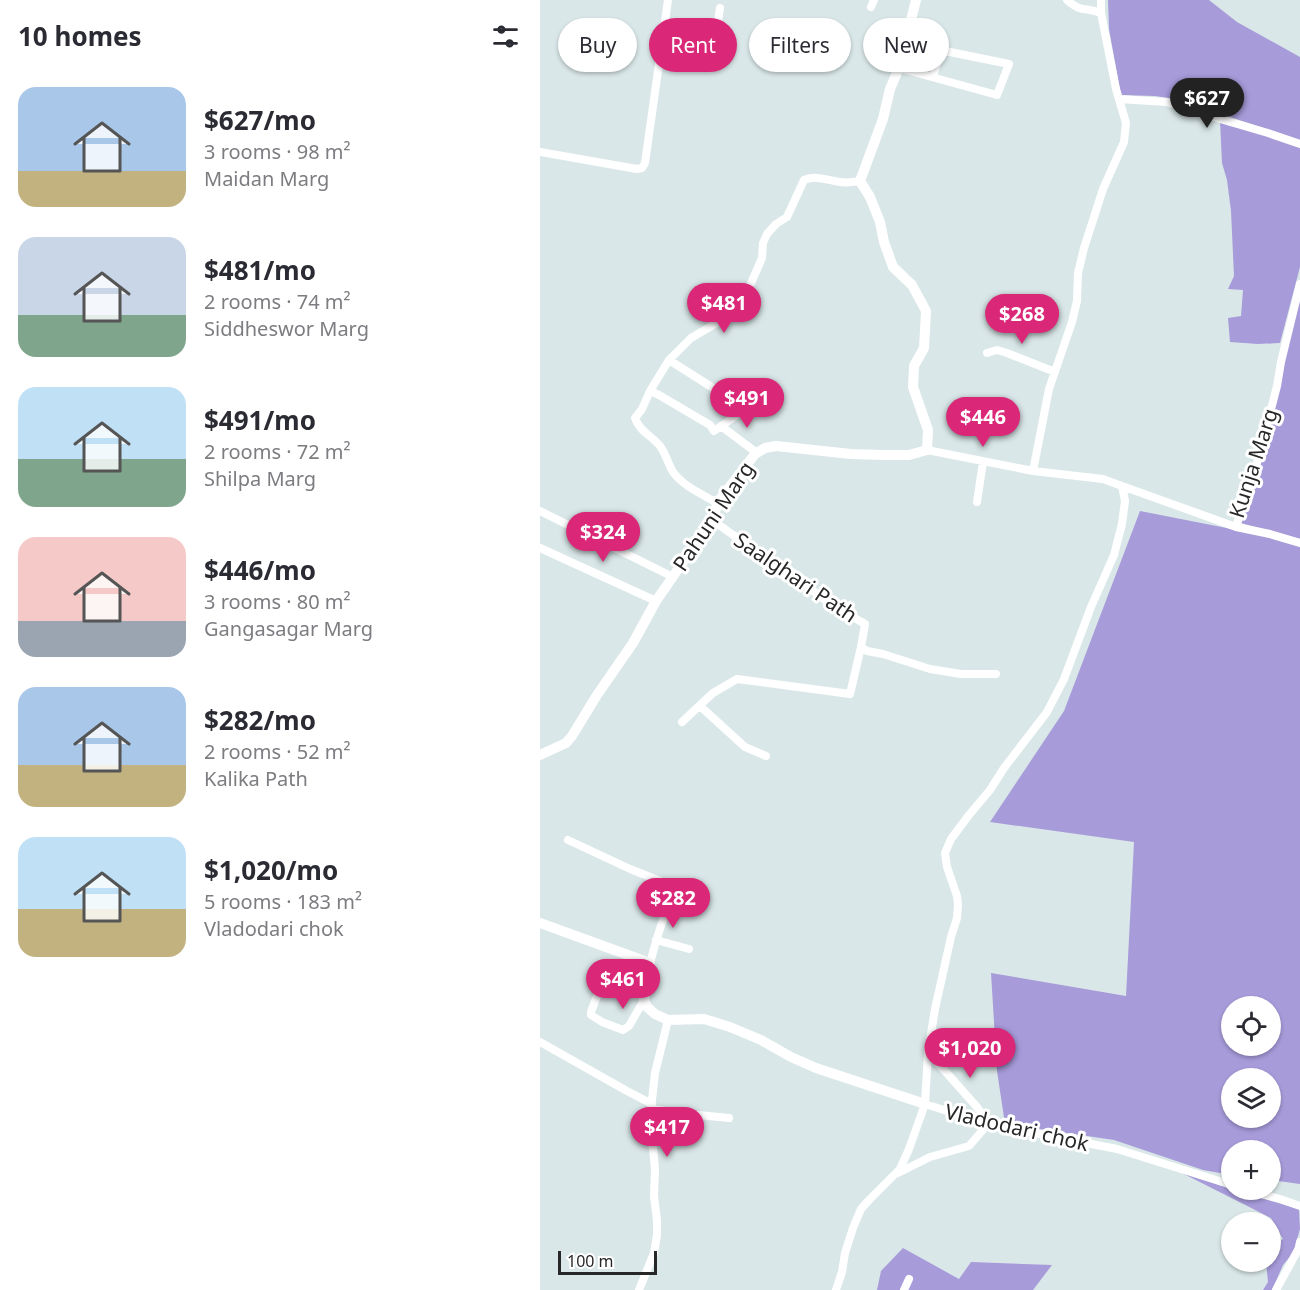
<!DOCTYPE html>
<html lang="en">
<head>
<meta charset="utf-8">
<style>
  body { margin:0; font-family:"Noto Sans",sans-serif; background:#f2f2f3; color:#2b2b33; height:100vh; display:flex; flex-direction:column; font-size:22px; white-space:nowrap }
  * { box-sizing:border-box; margin:0 }
  p { font-size:20px; color:#7c7c81 }
  .icon { flex:none; width:33px; height:33px; fill:none; stroke:currentColor; stroke-width:2; stroke-linecap:round; stroke-linejoin:round }
  .map { position:relative; flex:1; overflow:hidden }
  .panel { display:flex; flex-direction:column; background:#fff; width:540px }
  .panel>* { flex:none }
  .hud { position:absolute; left:18px; top:18px; width:570px; height:54px; display:flex; gap:12px }
  .fabs { position:absolute; left:681px; top:996px; display:grid; gap:12px }
  .fabs a { display:grid; place-items:center; width:60px; height:60px; border-radius:50%; background:#fff; box-shadow:0 2px 4px #0004; font-size:30px }
  .scale { position:absolute; left:18px; bottom:15px; width:99px; box-sizing:border-box; padding-left:6px; border:3px solid #272727; border-top:0; font-size:16px; line-height:21px; white-space:nowrap; color:#272727; -webkit-text-stroke:4px #fff; paint-order:stroke }
  .price { position:absolute; translate:-50% -51px; padding:0 14px; border-radius:21px; background:#db2777; color:#fff; font-size:20px; line-height:39px; filter:drop-shadow(0 2px 3px #0008) }
  .price::after { content:''; position:absolute; left:50%; top:36px; width:18px; height:14px; margin-left:-9px; background:inherit; clip-path:polygon(0 0,100% 0,50% 100%) }
  .price.current { background:#222; color:#fff }
  ul { padding:0; list-style:none }
  li { display:flex; align-items:center; gap:18px; height:150px; padding:0 18px }
  li span { display:grid; place-items:center; flex:none; width:168px; height:120px; border-radius:18px; color:#555 }
  li>.icon { margin-inline-start:auto }
  span .icon { width:72px; height:72px; fill:#fffc; stroke-width:1 }
  li b { font-size:26px }
  h2 { display:flex; justify-content:space-between; align-items:center; height:72px; padding:0 18px; font-size:26px }
  .chip { padding:0 21px; border-radius:27px; background:#fff; box-shadow:0 2px 4px #0004; font-size:21px; line-height:54px }
  .chip.current { background:#db2777; color:#fff }
  main { display:flex; flex:1; min-height:0 }
  .map>svg:first-child { display:block }
  .green { fill:#a79bda; fill-rule:evenodd }
  .lines { fill:none; stroke-linecap:round; stroke-linejoin:round }
  .street { stroke:#fff; stroke-width:8 }
  .secondary { stroke:#fff; stroke-width:10 }
  .labels { text-anchor:middle; dominant-baseline:central; stroke-width:6; stroke-linejoin:round; paint-order:stroke }
  .street-label { font-size:21px; fill:#272727; stroke:#fff }
</style>
</head>
<body>
<main>
<section class="panel">
<h2>10 homes<svg class="icon" aria-label="filters" viewBox="0 0 24 24"><path d="M4 7h16M4 17h16"/><circle cx="9" cy="7" r="2"/><circle cx="15" cy="17" r="2"/></svg></h2>
<ul>
<li><span style="background:linear-gradient(#a9c7e8 70%,#c2b280 0)"><svg class="icon" aria-label="home" viewBox="0 0 24 24"><path d="M3 11l9-7 9 7M6 9v11h12V9"/></svg></span><div><b>$627/mo</b><p>3 rooms · 98 m²</p><p>Maidan Marg</p></div></li>
<li><span style="background:linear-gradient(#c9d6e8 65%,#7fa58c 0)"><svg class="icon" aria-label="home" viewBox="0 0 24 24"><path d="M3 11l9-7 9 7M6 9v11h12V9"/></svg></span><div><b>$481/mo</b><p>2 rooms · 74 m²</p><p>Siddheswor Marg</p></div></li>
<li><span style="background:linear-gradient(#bfe0f5 60%,#7fa58c 0)"><svg class="icon" aria-label="home" viewBox="0 0 24 24"><path d="M3 11l9-7 9 7M6 9v11h12V9"/></svg></span><div><b>$491/mo</b><p>2 rooms · 72 m²</p><p>Shilpa Marg</p></div></li>
<li><span style="background:linear-gradient(#f6c9c9 70%,#9aa5b1 0)"><svg class="icon" aria-label="home" viewBox="0 0 24 24"><path d="M3 11l9-7 9 7M6 9v11h12V9"/></svg></span><div><b>$446/mo</b><p>3 rooms · 80 m²</p><p>Gangasagar Marg</p></div></li>
<li><span style="background:linear-gradient(#a9c7e8 65%,#c2b280 0)"><svg class="icon" aria-label="home" viewBox="0 0 24 24"><path d="M3 11l9-7 9 7M6 9v11h12V9"/></svg></span><div><b>$282/mo</b><p>2 rooms · 52 m²</p><p>Kalika Path</p></div></li>
<li><span style="background:linear-gradient(#bfe0f5 60%,#c2b280 0)"><svg class="icon" aria-label="home" viewBox="0 0 24 24"><path d="M3 11l9-7 9 7M6 9v11h12V9"/></svg></span><div><b>$1,020/mo</b><p>5 rooms · 183 m²</p><p>Vladodari chok</p></div></li>
</ul>
</section>
<div class="map">
<svg width="760" height="1290" viewBox="0 0 760 1290">
  <rect width="100%" height="100%" fill="#dae7e8"/>
  <path class="green" d="M568,0h101l28,22 63,35v83l-125,-41 -20,-3 -34,-1 -12,-66z
    M680,121l80,24v122l-20,76 -22,1 -28,-2 -2,-24 13,-2 2,-26 -15,-1 6,-13 -3,-65 -4,-31 -5,-17z
    M760,295v244l-59,-16z
    M600,511l112,22 48,14v637l-29,-4 -1,-30h-38l-1,25 -28,-5 -89,-30 -109,-16 -8,-53 -6,-98 135,23 8,-154 -144,-20 74,-111zM692,1006h38v40h-38zM692,1078h38v40h-38z
    M638,1171l50,17 71,21 1,20 -7,24 -10,12 -11,25h-9l5,-8 -2,-20h4l1,-17 12,-6 -12,-21z
    M363,1248l56,31 12,-17 81,3 -19,25h-156l4,-19z"/>
  <g class="lines">
    <path class="street" d="M527,0c16,14 18,6 34,13
      M331,7l3,-7
      M125,24l51,10
      M173,52l7,-44
      M359,68l98,27 12,-31 -64,-13c-8,6 -9,17 -12,26
      M579,99l48,3 29,10 72,21 32,11
      M0,152l97,17 5,-1 3,-5 23,-163
      M447,353l10,-3 10,3 48,19
      M110,391l9,4 51,30 4,6 26,-18c0,-6 -3,-9 -8,-13l-63,-40
      M181,426l36,27
      M387,450l106,21
      M582,486l114,41 34,7 30,9
      M437,502l6,-40
      M177,503c-15,-9 -34,-17 -44,-31 -5,-8 -7,-18 -13,-26 -8,-10 -21,-15 -25,-28l7,-9 8,-18 19,-31 22,-22 29,-17 25,-24 17,-39 1,-15 4,-9 9,-10 11,-7 17,-37c12,-5 23,0 36,2 6,1 14,0 20,-1
      M0,511l133,66
      M171,519l22,16 67,42c16,21 43,34 65,47l-4,23 6,4 16,3 47,15 31,5h35
      M696,527l22,-67 19,-74 4,-24 19,-78
      M0,548l116,53
      M160,706l45,41 21,9
      M142,722l31,-29 24,-14 113,15 11,-47
      M28,840l62,29 48,19c-14,24 -21,49 -28,75
      M116,940l33,9
      M57,996l-6,16v3l11,7 21,8 6,-4 15,-26
      M0,1042l87,49 25,13
      M385,1104l63,20 129,25 115,36
      M112,1109l26,4 51,5
      M358,1173l32,-16 39,-11 19,-22 -11,-17 -49,-55
      M705,1190l35,9 20,7
      M99,1290l15,-37 3,-18v-14l-3,-25 1,-27 -5,-51 5,-45 13,-53
      M296,1290l6,-18 3,-19 8,-25 8,-19 9,-10 30,-30 9,-20 16,-45 3,-52 7,-43 16,-72 6,-19 1,-13 -1,-9 -10,-29 -2,-14 6,-14 18,-24 21,-25 14,-22 43,-56 17,-33 27,-72 23,-52 8,-31 3,-23 -3,-15 -19,-7 -70,-8 16,-82 23,-67 5,-21 1,-28 6,-25 19,-59 21,-47 2,-19 -10,-34 -15,-76v-13
      M364,1290l5,-11
      M736,1290l23,-42 1,-6"/>
    <path class="secondary" d="M0,755l26,-12 6,-7 25,-41 36,-52 23,-42 45,-65 15,-27 1,-6 38,-49 10,-6 11,-2 75,8 34,1h24l18,-5 1,-20 -15,-43 1,-21 10,-18 2,-37 -14,-26 -19,-18 -9,-25 -4,-20 -10,-25 -10,-16 23,-62 7,-30 9,-21 17,-68
      M0,923l110,40 -6,37 3,7 8,7 13,6 36,-1 26,8 31,13 30,17 25,11 109,36"/>
  </g>
  <g class="labels">
    <g class="street-label">
      <text transform="translate(713 463) rotate(-72)">Kunja Marg</text>
      <text transform="translate(173 516) rotate(-56)">Pahuni Marg</text>
      <text transform="translate(256 577) rotate(34)">Saalghari Path</text>
      <text transform="translate(477 1127) rotate(13)">Vladodari chok</text>
    </g>
  </g>
</svg>
<div class="fabs">
<a><svg class="icon" aria-label="locate" viewBox="0 0 24 24"><circle cx="12" cy="12" r="6"/><path d="M12 2v4M12 18v4M2 12h4M18 12h4"/></svg></a>
<a><svg class="icon" aria-label="layers" viewBox="0 0 24 24"><path d="M12 4l9 5-9 5-9-5zM3 14l9 5 9-5"/></svg></a>
<a>+</a>
<a>−</a>
</div>
<div class="scale">100 m</div>
<b class="price current" style="left:667px;top:129px">$627</b>
<b class="price" style="left:184px;top:334px">$481</b>
<b class="price" style="left:482px;top:345px">$268</b>
<b class="price" style="left:207px;top:429px">$491</b>
<b class="price" style="left:443px;top:448px">$446</b>
<b class="price" style="left:63px;top:563px">$324</b>
<b class="price" style="left:133px;top:929px">$282</b>
<b class="price" style="left:83px;top:1010px">$461</b>
<b class="price" style="left:430px;top:1079px">$1,020</b>
<b class="price" style="left:127px;top:1158px">$417</b>
<div class="hud">
<a class="chip">Buy</a>
<a class="chip current">Rent</a>
<a class="chip">Filters</a>
<a class="chip">New</a>
</div>
</div>
</main>
</body>
</html>
